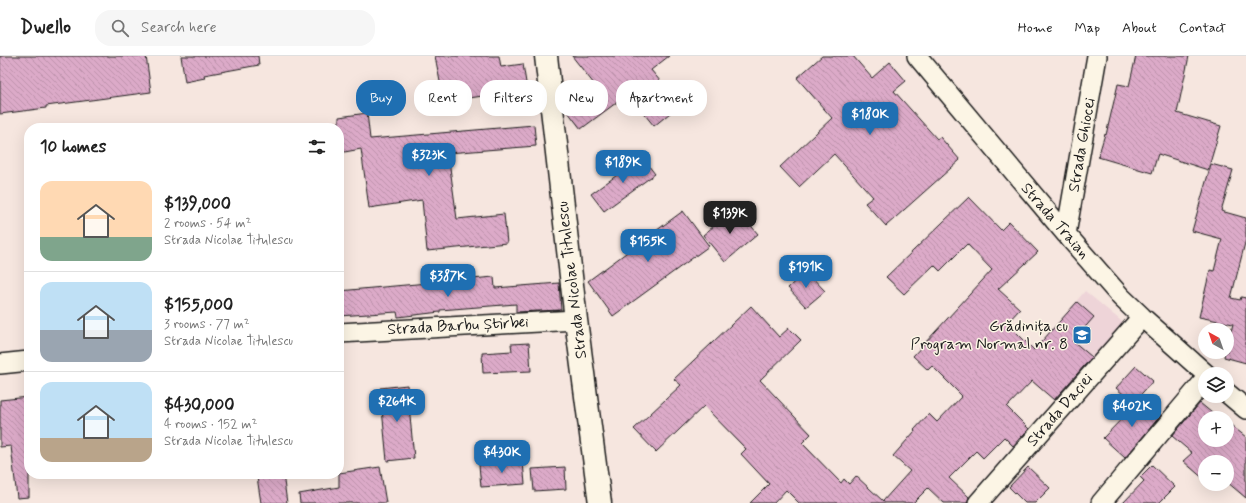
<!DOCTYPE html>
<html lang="en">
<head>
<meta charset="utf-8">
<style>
  body { margin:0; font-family:Mynerve,sans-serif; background:#f6f6f6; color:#222; height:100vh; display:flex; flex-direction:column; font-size:15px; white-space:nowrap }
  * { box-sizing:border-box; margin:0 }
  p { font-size:13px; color:#767676 }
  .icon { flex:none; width:22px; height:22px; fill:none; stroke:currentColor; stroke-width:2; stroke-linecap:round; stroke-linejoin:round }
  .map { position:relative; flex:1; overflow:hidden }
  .side { position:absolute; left:24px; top:67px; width:320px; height:356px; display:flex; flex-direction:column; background:#fff; border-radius:16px; box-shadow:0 4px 16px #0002 }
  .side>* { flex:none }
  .top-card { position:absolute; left:356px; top:24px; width:380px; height:36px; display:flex; gap:8px }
  .needle { width:26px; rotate:320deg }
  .fabs { position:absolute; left:1198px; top:267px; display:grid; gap:8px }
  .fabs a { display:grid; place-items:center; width:36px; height:36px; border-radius:50%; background:#fff; box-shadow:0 4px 16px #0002; font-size:20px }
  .price { position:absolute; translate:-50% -34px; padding:0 9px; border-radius:8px; background:#1f6fb2; color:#fff; font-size:13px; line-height:26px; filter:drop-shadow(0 1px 2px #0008) }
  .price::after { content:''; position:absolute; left:50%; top:24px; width:12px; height:9px; margin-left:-6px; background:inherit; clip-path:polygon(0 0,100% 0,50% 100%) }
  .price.on { background:#222; color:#fff }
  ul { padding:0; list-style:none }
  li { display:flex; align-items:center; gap:12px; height:100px; padding:0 16px }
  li+li { border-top:1px solid #e0e0e0 }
  li span { display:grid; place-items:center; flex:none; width:112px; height:80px; border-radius:12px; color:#555 }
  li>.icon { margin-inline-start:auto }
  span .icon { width:48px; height:48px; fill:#fffc; stroke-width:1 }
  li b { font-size:17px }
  h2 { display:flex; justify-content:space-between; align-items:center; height:48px; padding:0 16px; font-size:17px }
  .chip { padding:0 14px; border-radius:16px; background:#fff; box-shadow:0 4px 16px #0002; font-size:14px; line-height:36px }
  .chip.on { background:#1f6fb2; color:#fff }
  header { display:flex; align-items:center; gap:24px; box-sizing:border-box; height:56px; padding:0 20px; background:#fff; border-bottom:1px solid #e0e0e0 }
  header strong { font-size:19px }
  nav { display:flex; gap:22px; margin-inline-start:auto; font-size:14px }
  .search { width:280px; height:36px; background:#f6f6f6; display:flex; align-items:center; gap:10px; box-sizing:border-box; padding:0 14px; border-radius:16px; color:#767676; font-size:15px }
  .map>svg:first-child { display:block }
  .built { fill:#eed4d8 }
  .building { fill:url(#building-back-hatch); stroke:#1c1c1c }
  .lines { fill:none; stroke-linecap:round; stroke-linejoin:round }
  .minor-casing { stroke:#1c1c1c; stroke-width:22 }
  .tertiary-casing { stroke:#1c1c1c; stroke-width:25 }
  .minor { stroke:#fcf5e5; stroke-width:19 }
  .tertiary { stroke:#fcf5e5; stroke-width:22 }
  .labels { text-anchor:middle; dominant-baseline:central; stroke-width:3; stroke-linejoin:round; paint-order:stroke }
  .street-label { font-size:16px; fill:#1c1c1c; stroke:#fcf5e5 }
  .poi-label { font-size:16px; fill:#1c1c1c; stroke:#fcf5e5; text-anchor:end }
</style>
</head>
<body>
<header>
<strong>Dwello</strong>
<div class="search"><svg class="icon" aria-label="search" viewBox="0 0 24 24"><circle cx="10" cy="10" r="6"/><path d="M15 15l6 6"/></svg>Search here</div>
<nav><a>Home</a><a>Map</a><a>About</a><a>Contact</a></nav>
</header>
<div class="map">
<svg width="1246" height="447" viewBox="0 0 1246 447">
  <defs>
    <pattern id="building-back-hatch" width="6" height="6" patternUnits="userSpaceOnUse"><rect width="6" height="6" fill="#dcaac8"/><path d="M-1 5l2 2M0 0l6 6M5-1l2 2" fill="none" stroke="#bc92ab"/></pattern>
  </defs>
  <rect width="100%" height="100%" fill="#f6e6df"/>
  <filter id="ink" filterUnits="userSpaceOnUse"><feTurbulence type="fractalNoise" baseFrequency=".025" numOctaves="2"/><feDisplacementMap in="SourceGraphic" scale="8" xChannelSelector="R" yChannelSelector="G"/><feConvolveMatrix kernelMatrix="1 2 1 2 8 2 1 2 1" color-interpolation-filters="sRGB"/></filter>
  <g filter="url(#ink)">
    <path class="built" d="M1085,235l41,34 -48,55 -39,-35z"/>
    <path class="building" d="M0,0h146l5,36 -105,14v2l-46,6z
      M181,0h77l1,9 -55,10 1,3 -20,4z
      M435,0h64l2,11 22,-3 4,25 -83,13z
      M572,0h97l-18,14 29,35 -26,21 -26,-32 -47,35 -13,-17 30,-23z
      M822,0h31l19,22 18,-16 16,19 -12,10 43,48 3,-2 20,23 -74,66 -21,-23 8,-6 -39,-43 -35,33 -19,-20 52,-49 -35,-40z
      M1136,0h53l-12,57 44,13 -13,44 -50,-16 -6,19 -54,-16 7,-23 1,1 12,-51 11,2z
      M367,57l3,26 164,-14 2,21 -88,7 9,66 47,-5 3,29 -80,8 -5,-51 -53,8 -8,-59 -22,4v-36z
      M642,101l13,17 -51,37 -13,-17z
      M1211,108l22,6 -12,41 25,7v21l-15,59 9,2 1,-3 5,1v65l-22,-6 1,-5h2v-6l6,-22 -34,-7 11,-47 4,1 8,-32 -30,-8z
      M969,141l32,33 8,-8 29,30 -40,37 22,20 -13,14 27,27 43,-48 17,15 -21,24 19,16 -38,43 -22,-19 -25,26 22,22 -9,9 -7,8 -9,-9 -21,21 -7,-7 -27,27 20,19 -2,6h-23l-16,-15 -15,15h-114l-13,-13 -12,13h-24l19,-19 -28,-30 5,-5 -42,-43 -48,46 -22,-23 47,-44 -7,-6 77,-73 28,31 10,-9 12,12 -41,40 51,54 -9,9 39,40 3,-4 5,5 7,-8 27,25 27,-30 -17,-15 22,-25 -1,-1 15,-16 8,8 25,-26 -30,-30 -4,4 -15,-14 79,-86 -25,-26 -27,27 -6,-6 -30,29 -18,-17z
      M736,152l22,26 -33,28 -22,-27z
      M683,155l26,35 -96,70 -25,-35z
      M806,215l19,20 -19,16 -18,-19z
      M494,221l1,11 64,-5 2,27 -45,2v-8l-76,6v2l-42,5 -1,-5 -58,4v-25z
      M529,287l2,28 -48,2 -1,-20 30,-2 -1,-7z
      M1136,310l17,15 -20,22 -17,-15z
      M407,329l7,73 -27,3 -7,-73z
      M29,341v100l-12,1 -6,-52 -11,1v-47z
      M1142,342l19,17 -36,43 -22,-20z
      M1200,347l18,15h-13v22h22v-18l19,15v61l-19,-16v-20h-22v18l-22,-19 9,-8 -20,-17z
      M523,406l2,22 -44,3 -2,-22z
      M1152,409l23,22 -16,16h-36l21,-22 -4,-4z
      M380,411l6,36h-86l-1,-9 40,-7v-14z
      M565,411l1,22 -32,2 -2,-22z
      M1028,411l22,21 -15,15h-10l-16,-16z
      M277,418h6l4,29h-26l-4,-26z"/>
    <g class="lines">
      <defs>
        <path id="minor" d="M917,0l149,178 55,63 21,20 64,57
          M1066,178l31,-178
          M339,277l237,-13
          M0,308l29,-3
          M1227,337l19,16
          M978,447l164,-186
          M1101,447l104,-123"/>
        <path id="tertiary" d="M546,0l30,264 24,183"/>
      </defs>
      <use href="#minor" class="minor-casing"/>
      <use href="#tertiary" class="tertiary-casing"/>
      <use href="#minor" class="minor"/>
      <use href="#tertiary" class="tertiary"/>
    </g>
  </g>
  <defs>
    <symbol id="school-square" viewBox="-11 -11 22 22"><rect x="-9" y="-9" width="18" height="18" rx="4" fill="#1f6fb2" stroke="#fcf5e5"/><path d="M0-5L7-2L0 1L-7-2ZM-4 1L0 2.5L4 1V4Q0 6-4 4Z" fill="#fff"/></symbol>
  </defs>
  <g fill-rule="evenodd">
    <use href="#school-square" x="1071" y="268" width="22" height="22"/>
  </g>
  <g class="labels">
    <g class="street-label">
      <text transform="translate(1082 89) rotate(-80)">Strada Ghiocei</text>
      <text transform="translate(1055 165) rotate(49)">Strada Traian</text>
      <text transform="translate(572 224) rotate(-97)">Strada Nicolae Titulescu</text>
      <text transform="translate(458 270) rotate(-3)">Strada Barbu Știrbei</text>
      <text transform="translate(1060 354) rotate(-49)">Strada Daciei</text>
    </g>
    <g class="poi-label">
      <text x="1068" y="270">Grădinița cu<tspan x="1068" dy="18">Program Normal nr. 8</tspan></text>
    </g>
  </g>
</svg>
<div class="fabs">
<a><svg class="needle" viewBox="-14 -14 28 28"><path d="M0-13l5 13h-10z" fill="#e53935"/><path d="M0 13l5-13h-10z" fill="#767676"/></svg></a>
<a><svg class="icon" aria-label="layers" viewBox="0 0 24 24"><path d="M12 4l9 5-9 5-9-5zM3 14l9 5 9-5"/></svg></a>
<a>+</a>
<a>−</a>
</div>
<b class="price" style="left:870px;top:80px">$180K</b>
<b class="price" style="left:429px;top:121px">$323K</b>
<b class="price" style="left:623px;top:128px">$189K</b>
<b class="price on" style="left:730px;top:179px">$139K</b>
<b class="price" style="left:648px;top:207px">$155K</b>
<b class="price" style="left:806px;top:233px">$191K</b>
<b class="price" style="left:448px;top:242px">$387K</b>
<b class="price" style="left:397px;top:367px">$264K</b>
<b class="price" style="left:1132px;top:372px">$402K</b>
<b class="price" style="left:502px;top:418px">$430K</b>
<div class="top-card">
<a class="chip on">Buy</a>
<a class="chip">Rent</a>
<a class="chip">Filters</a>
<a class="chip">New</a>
<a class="chip">Apartment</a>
</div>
<section class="side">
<h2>10 homes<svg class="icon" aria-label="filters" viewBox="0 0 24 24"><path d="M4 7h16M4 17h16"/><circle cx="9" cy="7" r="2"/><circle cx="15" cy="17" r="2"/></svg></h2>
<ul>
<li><span style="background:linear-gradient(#ffd9b3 70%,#7fa58c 0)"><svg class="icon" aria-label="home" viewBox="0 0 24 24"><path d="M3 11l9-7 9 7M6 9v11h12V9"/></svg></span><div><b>$139,000</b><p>2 rooms · 54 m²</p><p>Strada Nicolae Titulescu</p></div></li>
<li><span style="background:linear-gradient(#bfe0f5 60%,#9aa5b1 0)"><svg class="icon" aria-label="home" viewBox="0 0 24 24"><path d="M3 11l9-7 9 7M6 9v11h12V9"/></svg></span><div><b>$155,000</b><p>3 rooms · 77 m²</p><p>Strada Nicolae Titulescu</p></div></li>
<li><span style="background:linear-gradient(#bfe0f5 70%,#b9a48a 0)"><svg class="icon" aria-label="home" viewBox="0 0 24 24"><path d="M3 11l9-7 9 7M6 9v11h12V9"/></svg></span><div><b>$430,000</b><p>4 rooms · 152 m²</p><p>Strada Nicolae Titulescu</p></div></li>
</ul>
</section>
</div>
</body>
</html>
